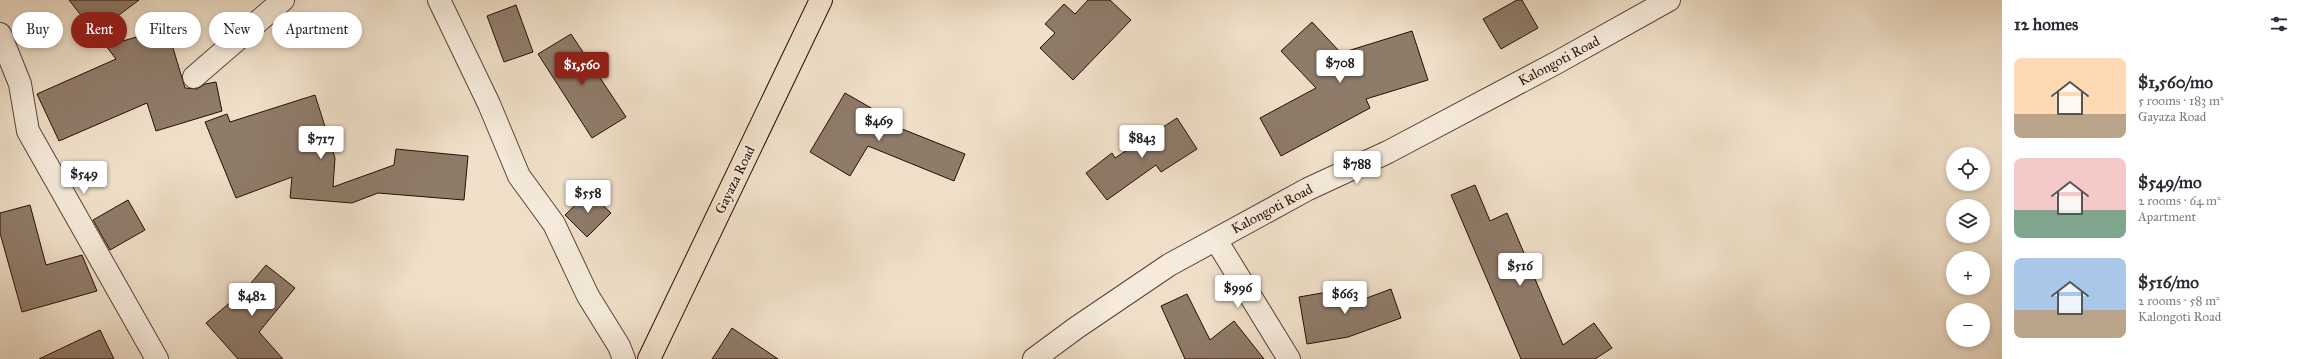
<!DOCTYPE html>
<html lang="en">
<head>
<meta charset="utf-8">
<style>
  body { margin:0; font-family:"IM FELL Great Primer",serif; background:#f7f7f7; color:#2b2b33; height:100vh; display:flex; flex-direction:column; font-size:15px; white-space:nowrap }
  * { box-sizing:border-box; margin:0 }
  p { font-size:13px; color:#7c7c81 }
  .icon { flex:none; width:22px; height:22px; fill:none; stroke:currentColor; stroke-width:2; stroke-linecap:round; stroke-linejoin:round }
  .map { position:relative; flex:1; overflow:hidden }
  .details { display:flex; flex-direction:column; background:#fff; width:300px }
  .details>* { flex:none }
  .hud { position:absolute; left:12px; top:12px; width:380px; height:36px; display:flex; gap:8px }
  .controls { position:absolute; left:1946px; top:147px; display:grid; gap:8px }
  .controls a { display:grid; place-items:center; width:44px; height:44px; border-radius:50%; background:#fff; box-shadow:0 2px 6px #0003; font-size:20px }
  .price { position:absolute; translate:-50% -34px; padding:0 9px; border-radius:4px; background:#fff; color:#222; font-size:13px; line-height:26px; filter:drop-shadow(0 1px 2px #0008) }
  .price::after { content:''; position:absolute; left:50%; top:24px; width:12px; height:9px; margin-left:-6px; background:inherit; clip-path:polygon(0 0,100% 0,50% 100%) }
  .price.active { background:#8f2418; color:#fff }
  ul { padding:0; list-style:none }
  li { display:flex; align-items:center; gap:12px; height:100px; padding:0 12px }
  li span { display:grid; place-items:center; flex:none; width:112px; height:80px; border-radius:8px; color:#555 }
  li>.icon { margin-inline-start:auto }
  span .icon { width:48px; height:48px; fill:#fffc; stroke-width:1 }
  li b { font-size:17px }
  h2 { display:flex; justify-content:space-between; align-items:center; height:48px; padding:0 12px; font-size:17px }
  .chip { padding:0 14px; border-radius:18px; background:#fff; box-shadow:0 2px 6px #0003; font-size:14px; line-height:36px }
  .chip.active { background:#8f2418; color:#fff }
  main { display:flex; flex:1; min-height:0 }
  .map>svg:first-child { display:block }
  .building { fill:#8f7b6a; stroke:#280e04 }
  .lines { fill:none; stroke-linecap:round; stroke-linejoin:round }
  .minor-casing { stroke:#5a4235; stroke-width:24 }
  .major-casing { stroke:#280e04; stroke-width:24 }
  .minor { stroke:#f5eadb; stroke-width:22 }
  .major { stroke:#efdfc8; stroke-width:22 }
  .labels { text-anchor:middle; dominant-baseline:central; stroke-width:3.5; stroke-linejoin:round; paint-order:stroke }
  .street-label { font-size:14px; fill:#280e04; stroke:#f5eadb }
</style>
</head>
<body>
<main>
<div class="map">
<svg width="2002" height="359" viewBox="0 0 2002 359">
  <rect width="100%" height="100%" fill="#efdfc8"/>
  <filter id="stains"><feTurbulence type="fractalNoise" baseFrequency=".005" numOctaves="4"/><feColorMatrix values="0 0 0 0 .2 0 0 0 0 .09 0 0 0 0 .02 0 0 0 .5 -.17"/></filter>
  <radialGradient id="worn" r=".72"><stop offset=".6" stop-color="#630" stop-opacity="0"/><stop offset="1" stop-color="#630" stop-opacity=".3"/></radialGradient>
  <path class="building" d="M69,0h70l-44,33z
    M1088,0h22l21,20 -58,60 -33,-32 15,-15 -10,-9 19,-20 11,10z
    M1517,0h5l16,28 -37,21 -18,-30z
    M516,5l17,47 -29,10 -17,-46z
    M1312,22l29,31 71,-22 16,49 -62,19 4,9 -89,48 -21,-38 56,-30 -35,-37z
    M167,28l18,60 12,1 8,-5 11,-2 6,29 -66,20 -9,-28 -88,38 -22,-47 79,-35 -10,-13z
    M571,34l55,83 -34,21 -54,-84z
    M845,93l40,23 -3,5 83,33 -11,27 -86,-35 -18,30 -40,-24z
    M315,95l20,63 -2,29 61,-22 2,-16 72,7 -4,44 -86,-7 -26,10 -62,-5 2,-21 -56,21 -31,-76 22,-8 3,8z
    M1177,118l20,31 -36,23 -5,-7 -49,35 -21,-27 26,-20 3,5z
    M1475,185l15,36 17,-8 56,132 31,-22 18,25 -17,11h-74l-70,-164z
    M589,192l22,21 -24,24 -22,-22z
    M128,200l17,30 -35,20 -17,-30z
    M30,205l16,60 36,-10 15,36 -75,21 -22,-79v-20z
    M266,265l29,23 -36,44 24,27h-45l-32,-36 40,-34z
    M1345,289l3,16 43,-16 10,29 -53,19 -41,7 -8,-47z
    M1187,294l23,46 24,-19 30,38h-79l-24,-53z
    M732,328l46,31h-66z
    M100,330l14,29h-75z"/>
  <g class="lines">
    <defs>
      <path id="minor" d="M439,0l50,104 30,72 35,48 34,72 31,50 5,13
        M0,34l20,50 8,47 129,228
        M194,77l89,-77
        M1216,240l73,119
        M1034,359l42,-31 93,-63 139,-76 80,-37 168,-89 113,-63"/>
      <path id="major" d="M649,359l172,-359"/>
    </defs>
    <use href="#minor" class="minor-casing"/>
    <use href="#major" class="major-casing"/>
    <use href="#minor" class="minor"/>
    <use href="#major" class="major"/>
  </g>
  <g class="labels">
    <g class="street-label">
      <text transform="translate(1559 61) rotate(-28)">Kalongoti Road</text>
      <text transform="translate(735 180) rotate(-64)">Gayaza Road</text>
      <text transform="translate(1272 209) rotate(-28)">Kalongoti Road</text>
    </g>
  </g>
  <rect width="100%" height="100%" filter="url(#stains)"/>
  <rect width="100%" height="100%" fill="url(#worn)"/>
</svg>
<div class="controls">
<a><svg class="icon" aria-label="locate" viewBox="0 0 24 24"><circle cx="12" cy="12" r="6"/><path d="M12 2v4M12 18v4M2 12h4M18 12h4"/></svg></a>
<a><svg class="icon" aria-label="layers" viewBox="0 0 24 24"><path d="M12 4l9 5-9 5-9-5zM3 14l9 5 9-5"/></svg></a>
<a>+</a>
<a>−</a>
</div>
<b class="price" style="left:1340px;top:84px">$708</b>
<b class="price active" style="left:582px;top:86px">$1,560</b>
<b class="price" style="left:879px;top:142px">$469</b>
<b class="price" style="left:1142px;top:159px">$843</b>
<b class="price" style="left:321px;top:160px">$717</b>
<b class="price" style="left:1357px;top:185px">$788</b>
<b class="price" style="left:84px;top:195px">$549</b>
<b class="price" style="left:588px;top:214px">$558</b>
<b class="price" style="left:1520px;top:287px">$516</b>
<b class="price" style="left:1238px;top:309px">$996</b>
<b class="price" style="left:1345px;top:315px">$663</b>
<b class="price" style="left:252px;top:317px">$482</b>
<div class="hud">
<a class="chip">Buy</a>
<a class="chip active">Rent</a>
<a class="chip">Filters</a>
<a class="chip">New</a>
<a class="chip">Apartment</a>
</div>
</div>
<section class="details">
<h2>12 homes<svg class="icon" aria-label="filters" viewBox="0 0 24 24"><path d="M4 7h16M4 17h16"/><circle cx="9" cy="7" r="2"/><circle cx="15" cy="17" r="2"/></svg></h2>
<ul>
<li><span style="background:linear-gradient(#ffd9b3 70%,#b9a48a 0)"><svg class="icon" aria-label="home" viewBox="0 0 24 24"><path d="M3 11l9-7 9 7M6 9v11h12V9"/></svg></span><div><b>$1,560/mo</b><p>5 rooms · 183 m²</p><p>Gayaza Road</p></div></li>
<li><span style="background:linear-gradient(#f6c9c9 65%,#7fa58c 0)"><svg class="icon" aria-label="home" viewBox="0 0 24 24"><path d="M3 11l9-7 9 7M6 9v11h12V9"/></svg></span><div><b>$549/mo</b><p>2 rooms · 64 m²</p><p>Apartment</p></div></li>
<li><span style="background:linear-gradient(#a9c7e8 65%,#b9a48a 0)"><svg class="icon" aria-label="home" viewBox="0 0 24 24"><path d="M3 11l9-7 9 7M6 9v11h12V9"/></svg></span><div><b>$516/mo</b><p>2 rooms · 58 m²</p><p>Kalongoti Road</p></div></li>
</ul>
</section>
</main>
</body>
</html>
